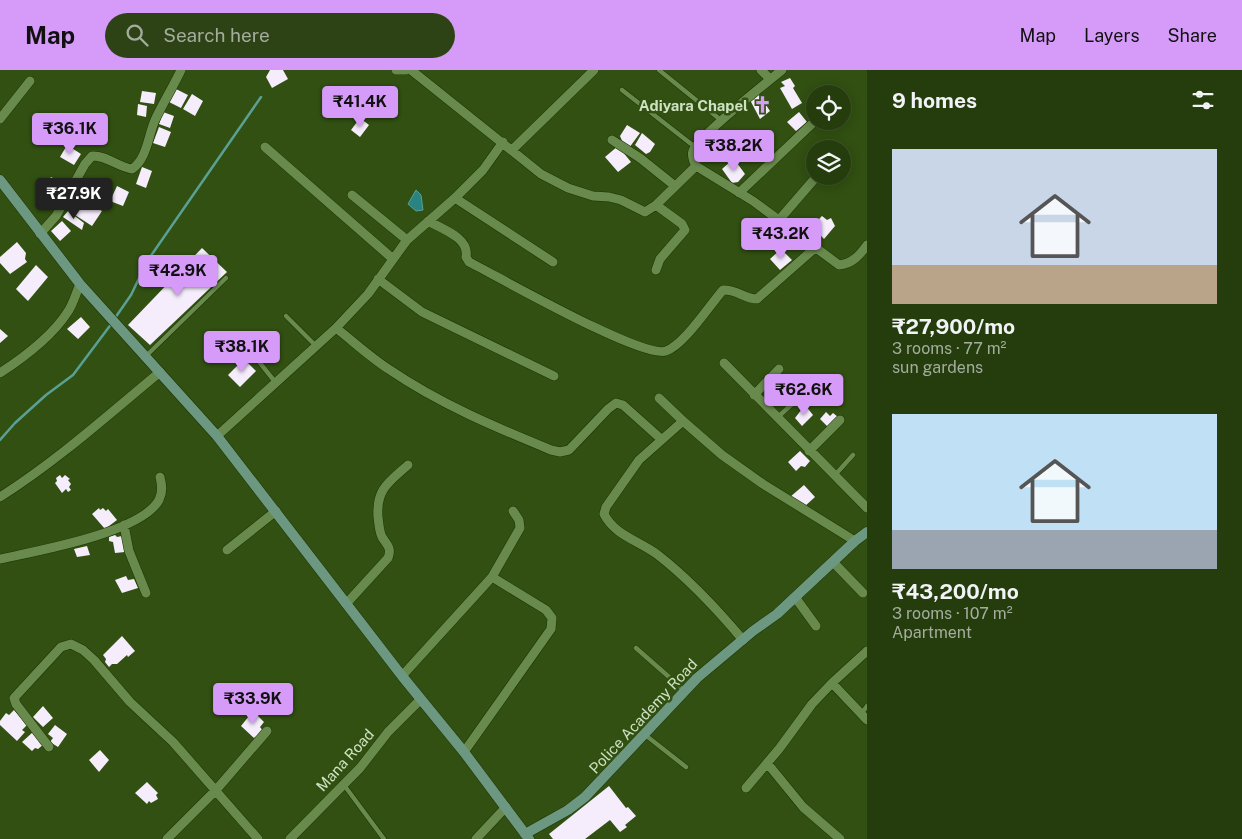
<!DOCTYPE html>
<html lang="en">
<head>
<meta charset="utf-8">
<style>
  body { margin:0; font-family:"Public Sans",sans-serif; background:#2d4316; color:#f1f3f6; height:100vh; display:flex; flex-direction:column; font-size:19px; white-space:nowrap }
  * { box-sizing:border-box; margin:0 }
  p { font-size:16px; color:#a3ad9d }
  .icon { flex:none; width:28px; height:28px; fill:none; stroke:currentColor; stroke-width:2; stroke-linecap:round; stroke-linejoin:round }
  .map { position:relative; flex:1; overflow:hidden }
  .panel { display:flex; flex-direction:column; background:#253c0d; width:375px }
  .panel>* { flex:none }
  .controls { position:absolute; left:806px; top:15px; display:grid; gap:10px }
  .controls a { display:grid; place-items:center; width:45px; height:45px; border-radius:50%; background:#253c0d; box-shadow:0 2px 12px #0003,0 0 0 1px #42562e; font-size:25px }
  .price { position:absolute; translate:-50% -42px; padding:0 11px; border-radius:5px; background:#d69bf9; color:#111; font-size:16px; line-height:32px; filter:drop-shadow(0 1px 2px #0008) }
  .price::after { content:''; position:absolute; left:50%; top:30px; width:15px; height:11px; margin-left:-8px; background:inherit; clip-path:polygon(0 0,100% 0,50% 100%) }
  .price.on { background:#222; color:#fff }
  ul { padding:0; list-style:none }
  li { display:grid; align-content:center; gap:10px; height:265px; padding:0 25px }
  li span { display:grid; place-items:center; height:155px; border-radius:0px; color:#555 }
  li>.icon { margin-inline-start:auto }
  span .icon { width:90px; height:90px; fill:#fffc; stroke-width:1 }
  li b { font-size:21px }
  h2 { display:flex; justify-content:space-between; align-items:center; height:60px; padding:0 25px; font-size:21px }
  header { display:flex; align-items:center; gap:30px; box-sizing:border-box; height:70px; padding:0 25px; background:#d69bf9; color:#111 }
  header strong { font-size:24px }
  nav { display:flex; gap:28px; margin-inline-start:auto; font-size:18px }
  .search { width:350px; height:45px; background:#2d4316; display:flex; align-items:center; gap:12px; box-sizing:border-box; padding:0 18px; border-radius:28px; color:#a3ad9d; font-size:19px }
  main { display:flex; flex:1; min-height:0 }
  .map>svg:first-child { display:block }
  .water { fill:#288381; stroke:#5aa094 }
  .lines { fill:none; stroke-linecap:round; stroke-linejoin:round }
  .stream { stroke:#5aa094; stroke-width:2.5 }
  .building { fill:#f5edfb }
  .lane-casing { stroke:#1d3404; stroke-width:5.5 }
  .street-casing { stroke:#1d3404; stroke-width:10 }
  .secondary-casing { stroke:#1d3404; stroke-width:11 }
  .lane { stroke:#688a4c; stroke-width:4.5 }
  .street { stroke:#688a4c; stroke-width:9 }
  .secondary { stroke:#6c9780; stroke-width:10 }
  .labels { text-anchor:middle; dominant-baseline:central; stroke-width:5; stroke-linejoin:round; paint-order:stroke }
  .poi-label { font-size:15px; font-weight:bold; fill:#cfe2c2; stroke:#315011; text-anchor:end }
  .street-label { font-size:15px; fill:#cfe2c2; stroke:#315011 }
</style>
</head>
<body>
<header>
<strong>Map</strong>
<div class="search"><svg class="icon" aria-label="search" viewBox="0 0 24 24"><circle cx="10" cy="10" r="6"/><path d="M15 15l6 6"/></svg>Search here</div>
<nav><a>Map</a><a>Layers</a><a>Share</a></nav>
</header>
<main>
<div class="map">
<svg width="867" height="769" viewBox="0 0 867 769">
  <rect width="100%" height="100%" fill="#315011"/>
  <path class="water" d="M416,120l5,5 2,15 -7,1 -8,-7z"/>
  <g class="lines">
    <path class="stream" d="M115,248l16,-23 17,-35 113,-163
      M0,370l15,-17 31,-28 27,-20 39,-52"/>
  </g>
  <path class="building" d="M270,0h13l5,9 -16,9 -6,-11z
    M790,8l5,8 -2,2 9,15 -10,6 -12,-21 5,-2 -4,-4z
    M176,19l12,6 -7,13 -12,-6z
    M142,21l14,2 -2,11 -14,-2z
    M758,23l12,18 -10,8 -10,-19z
    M192,24l11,7 -8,15 -12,-7z
    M138,34l9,2 -1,11 -9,-2z
    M163,42l11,4 -4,12 -11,-4z
    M799,42l8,10 -11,9 -9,-9z
    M360,48l9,7 -9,12 -9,-7z
    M627,55l13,8 -11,15 -6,-5 -3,-7z
    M159,57l12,5 -6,15 -12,-4z
    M642,63l13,11 -5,8 -4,2 -11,-9z
    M67,75l14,9 -7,11 -14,-8z
    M618,76l13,16 -13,10 -13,-15z
    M731,91l3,4 3,-2 8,11 -7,8 -6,1 -10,-14z
    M142,97l10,4 -6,17 -10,-4z
    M51,107l16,9 -6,10 -16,-10z
    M117,116l12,6 -6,14 -13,-5z
    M43,119l16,10 -6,11 -17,-11z
    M82,134l6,4 2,-4 12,7 -10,15 -17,-11z
    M68,141l16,12 -2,7 -19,-13z
    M822,146l5,4 4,-2 4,8 -11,13 -12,-13z
    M62,151l9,10 -11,10 -9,-10z
    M17,172l9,11 -1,6 2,3 -17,12 -10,-11v-6z
    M202,178l25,24 -77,73 -22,-20z
    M781,179l11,11 -12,10 -10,-11z
    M36,195l12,12 -20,24 -12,-12z
    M81,247l9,10 -12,12 -11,-10z
    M0,259l8,7 -8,7z
    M244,289l12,12 -16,16 -12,-12z
    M805,335l8,10 -11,11 -7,-8z
    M826,342l4,4 3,-3 5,4 -10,10 -8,-8z
    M800,381l10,10 -5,6 -4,-1 -5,5 -8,-9z
    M60,405l2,3 3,-3 5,4 -2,1 3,4 -2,3 2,3 -3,2 -2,-3 -4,4 -7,-10 2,-2 -1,-3z
    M804,415l11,12 -11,10 -14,-10z
    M99,438l1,2 3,-2 3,3 2,-2 9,11 -12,9 -13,-15z
    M115,465l2,2 5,-1 3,16 -10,1 -2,-11 -4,-1v-4z
    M87,476l3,9 -13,2 -3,-8z
    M126,506l2,4 6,-1 4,9 -16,5 -7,-13z
    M122,566l13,15 -7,6 -1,-2 -10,9h-5l-3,3 -4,-5 1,-3 -3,-4z
    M43,636l10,12 -10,9 -10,-10z
    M14,640l13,15 -5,5 3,2 -8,9 -17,-16v-4l6,-8 3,2z
    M253,641l11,11 -4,5 3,4 -9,7 -13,-12z
    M55,655l12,9 -9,13 -8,-5 3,-4 -5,-4z
    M33,662l11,12 -6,5 -3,-1 -3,3 -10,-9z
    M100,680l9,10 -10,12 -10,-12z
    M147,712l11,11 -2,2 2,4 -7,4 -2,-2 -2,3 -12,-11z
    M609,716l17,22 2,-1 8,9 -11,9 2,2 -7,5 -10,-12 -25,19h-32l-4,-5z"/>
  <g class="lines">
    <defs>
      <path id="lane" d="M659,0l63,51
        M622,20l73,57
        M286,246l30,30
        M244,273l32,40
        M146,286l80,-78
        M777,348l30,-28
        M835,405l18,-20
        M636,578l49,43
        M861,644l6,-8
        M644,664l42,33
        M344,715l40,54"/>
      <path id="street" d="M396,0h10
        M411,0l130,104 27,14 25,8 16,1 12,3 24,12 11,-7 40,-39
        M761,0l9,9
        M782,0c-15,12 -84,67 -89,81 -2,5 1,11 3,15l57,35 86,64c13,-1 21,-10 28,-20
        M0,49l30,-38
        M612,70l28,18 35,28
        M265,77l128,112
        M512,80l82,-80
        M842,84h1
        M739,123l76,-72
        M352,125l55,45
        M455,128l98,64
        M656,135l26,19 3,6 -25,29 -4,11
        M779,150l38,-44
        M428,151c14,8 42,17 38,36l3,5c30,15 173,97 197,89 18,-6 43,-45 57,-61 13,-1 22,9 34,9l59,-52
        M40,164l16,-18 29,-52 7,-8c14,-1 26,11 40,13 15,-10 16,-33 23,-49 8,-17 18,-33 26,-50
        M378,209l44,33 132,64
        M336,258c18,14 35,30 54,42 50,34 105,57 161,80l9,2 9,-2 39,-41 8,-6 7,2 38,34
        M724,293l143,145
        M0,303c23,-15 52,-37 67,-60 6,-8 9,-20 13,-29
        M754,325l25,-26
        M659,328l24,23
        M217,366l119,-108 32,-34 39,-54 48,-42 28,-28 20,-28
        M809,381l31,-31
        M0,427c57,-36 108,-82 160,-125
        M124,455l5,26 17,42
        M227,480l49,-39
        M0,489c36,-8 141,-26 159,-59 4,-8 3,-15 1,-23
        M833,492l30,31
        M795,527l21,29
        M346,534l42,-46c4,-10 -1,-13 -6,-21 -3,-6 -3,-13 -4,-20 -2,-28 11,-35 30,-52
        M743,570c-26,-31 -53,-60 -85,-85 -18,-14 -43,-19 -54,-41l2,-7 33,-47 44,-39 39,34 41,29 92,57
        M402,606l90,-99
        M832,613l35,37
        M49,677l-33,-43 -2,-6 47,-51 10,-3 12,6 11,10 36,42 43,40 85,97
        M464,682l87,-123 1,-11 -6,-8 -54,-33 28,-49 -1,-8 -6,-9
        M767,693l36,44 37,32
        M746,718l33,-39 33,-45 20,-21 35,-32
        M167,769l49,-49 51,-59
        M290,769l70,-71 28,-36 32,-32
        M476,769l30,-32"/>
      <path id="secondary" d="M0,110l80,104 137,152 185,240 62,76 65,87
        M525,764l43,-24 17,-13 112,-119 56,-47 24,-17 78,-73 12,-9"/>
    </defs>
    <use href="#lane" class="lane-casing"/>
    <use href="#street" class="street-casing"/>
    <use href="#secondary" class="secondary-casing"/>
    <use href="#lane" class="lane"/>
    <use href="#street" class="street"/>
    <use href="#secondary" class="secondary"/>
  </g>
  <defs>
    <symbol id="church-bare" viewBox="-9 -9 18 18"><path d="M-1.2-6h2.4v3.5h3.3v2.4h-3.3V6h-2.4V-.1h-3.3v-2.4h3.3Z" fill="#d69bf9" stroke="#315011" stroke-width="2.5" paint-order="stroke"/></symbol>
  </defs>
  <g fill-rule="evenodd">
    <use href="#church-bare" x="750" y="22" width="25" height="25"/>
  </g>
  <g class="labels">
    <g class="poi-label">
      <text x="748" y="35">Adiyara Chapel</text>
    </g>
    <g class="street-label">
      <text transform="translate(643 646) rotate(-47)">Police Academy Road</text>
      <text transform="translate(345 690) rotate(-48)">Mana Road</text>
    </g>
  </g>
</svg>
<div class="controls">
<a><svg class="icon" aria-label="locate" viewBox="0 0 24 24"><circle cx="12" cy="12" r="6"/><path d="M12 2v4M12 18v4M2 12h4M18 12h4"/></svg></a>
<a><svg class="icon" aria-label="layers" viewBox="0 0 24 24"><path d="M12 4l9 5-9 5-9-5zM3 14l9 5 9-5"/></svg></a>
</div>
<b class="price" style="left:360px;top:58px">₹41.4K</b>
<b class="price" style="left:70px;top:85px">₹36.1K</b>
<b class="price" style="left:734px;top:102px">₹38.2K</b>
<b class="price on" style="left:74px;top:150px">₹27.9K</b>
<b class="price" style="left:781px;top:190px">₹43.2K</b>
<b class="price" style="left:178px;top:227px">₹42.9K</b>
<b class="price" style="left:242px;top:303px">₹38.1K</b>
<b class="price" style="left:804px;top:346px">₹62.6K</b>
<b class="price" style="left:253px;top:655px">₹33.9K</b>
</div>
<section class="panel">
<h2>9 homes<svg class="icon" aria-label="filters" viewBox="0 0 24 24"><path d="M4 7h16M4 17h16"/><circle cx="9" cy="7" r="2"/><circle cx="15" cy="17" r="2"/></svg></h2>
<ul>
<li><span style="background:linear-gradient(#c9d6e8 75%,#b9a48a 0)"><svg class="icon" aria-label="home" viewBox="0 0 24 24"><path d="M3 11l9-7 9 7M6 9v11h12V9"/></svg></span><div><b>₹27,900/mo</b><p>3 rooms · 77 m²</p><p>sun gardens</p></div></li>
<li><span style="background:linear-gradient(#bfe0f5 75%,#9aa5b1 0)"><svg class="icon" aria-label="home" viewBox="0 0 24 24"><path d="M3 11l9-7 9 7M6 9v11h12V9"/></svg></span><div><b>₹43,200/mo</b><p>3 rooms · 107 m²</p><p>Apartment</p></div></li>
</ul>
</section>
</main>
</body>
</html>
